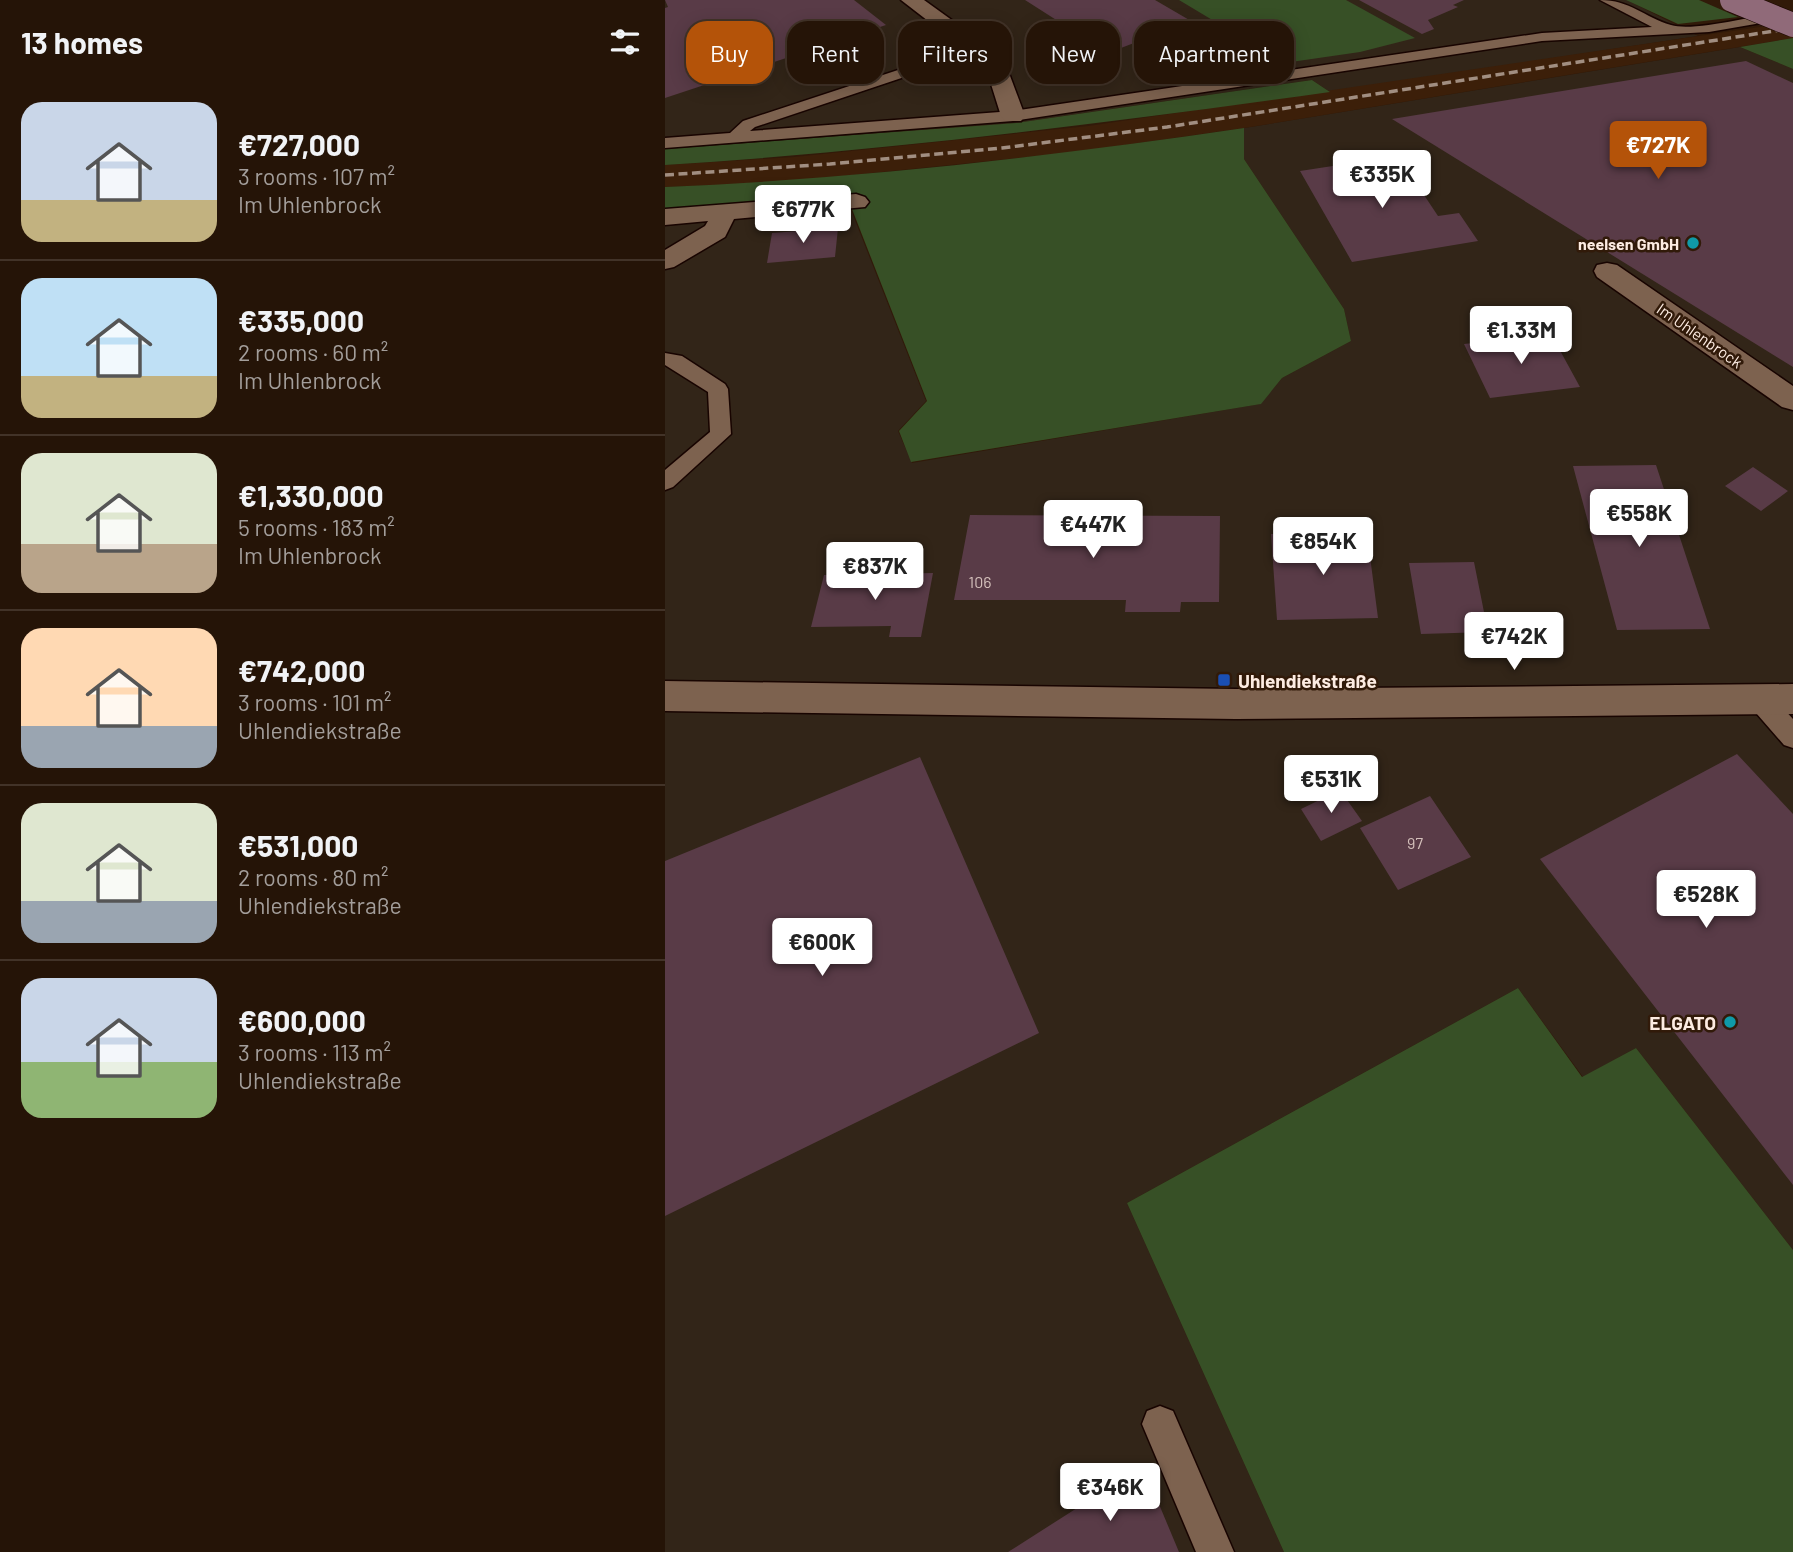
<!DOCTYPE html>
<html lang="en">
<head>
<meta charset="utf-8">
<style>
  body { margin:0; font-family:Barlow,sans-serif; background:#2d1d11; color:#f1f3f6; height:100vh; display:flex; flex-direction:column; font-size:26px; white-space:nowrap }
  * { box-sizing:border-box; margin:0 }
  p { font-size:23px; color:#a39e9b }
  .icon { flex:none; width:38px; height:38px; fill:none; stroke:currentColor; stroke-width:2; stroke-linecap:round; stroke-linejoin:round }
  .map { position:relative; flex:1; overflow:hidden }
  .sheet { display:flex; flex-direction:column; background:#251407; width:665px }
  .sheet>* { flex:none }
  .hud { position:absolute; left:21px; top:21px; width:665px; height:63px; display:flex; gap:14px }
  .price { position:absolute; translate:-50% -60px; padding:0 16px; border-radius:7px; background:#fff; color:#222; font-size:23px; line-height:46px; filter:drop-shadow(0 2px 4px #0008) }
  .price::after { content:''; position:absolute; left:50%; top:42px; width:21px; height:16px; margin-left:-10px; background:inherit; clip-path:polygon(0 0,100% 0,50% 100%) }
  .price.active { background:#b45309; color:#fff }
  ul { padding:0; list-style:none }
  li { display:flex; align-items:center; gap:21px; height:175px; padding:0 21px }
  li+li { border-top:2px solid #423328 }
  li span { display:grid; place-items:center; flex:none; width:196px; height:140px; border-radius:21px; color:#555 }
  li>.icon { margin-inline-start:auto }
  span .icon { width:84px; height:84px; fill:#fffc; stroke-width:1 }
  li b { font-size:30px }
  h2 { display:flex; justify-content:space-between; align-items:center; height:84px; padding:0 21px; font-size:30px }
  .pill { padding:0 24px; border-radius:21px; background:#251407; box-shadow:0 4px 18px #0003,0 0 0 2px #423328; font-size:24px; line-height:63px }
  .pill.active { background:#b45309; color:#fff }
  main { display:flex; flex:1; min-height:0 }
  .map>svg:first-child { display:block }
  .industrial { fill:#322518 }
  .built { fill:#3c1f09 }
  .green { fill:#375026 }
  .building { fill:#593b47 }
  .lines { fill:none; stroke-linecap:round; stroke-linejoin:round }
  .service-casing { stroke:#180400; stroke-width:3 }
  .minor-casing { stroke:#180400; stroke-width:3 }
  .service { fill:#7d624f; fill-rule:evenodd }
  .minor { fill:#7d624f; fill-rule:evenodd }
  .rail { stroke:#a18e81; stroke-width:3.5; stroke-dasharray:9 4.5; stroke-linecap:butt }
  .secondary-bridge-casing { stroke:#180400; stroke-width:25; stroke-linecap:butt }
  .secondary-bridge { stroke:#906a79; stroke-width:24 }
  .culture-dot { fill:#0f9aa8; stroke:#311a09; stroke-width:2.5 }
  .transit-dot { fill:#1a4fb4; stroke:#311a09; stroke-width:2.5 }
  .labels { text-anchor:middle; dominant-baseline:central; stroke-width:5; stroke-linejoin:round; paint-order:stroke }
  .far-poi-label { font-size:16px; font-weight:bold; fill:#fdece2; stroke:#311a09; text-anchor:end }
  .far-street-label { font-size:16px; fill:#fdece2; stroke:#311a09 }
  .number-label { font-size:16px; fill:#d4c0bb }
  .poi-label { font-size:19px; font-weight:bold; fill:#fdece2; stroke:#311a09; text-anchor:start }
</style>
</head>
<body>
<main>
<section class="sheet">
<h2>13 homes<svg class="icon" aria-label="filters" viewBox="0 0 24 24"><path d="M4 7h16M4 17h16"/><circle cx="9" cy="7" r="2"/><circle cx="15" cy="17" r="2"/></svg></h2>
<ul>
<li><span style="background:linear-gradient(#c9d6e8 70%,#c2b280 0)"><svg class="icon" aria-label="home" viewBox="0 0 24 24"><path d="M3 11l9-7 9 7M6 9v11h12V9"/></svg></span><div><b>€727,000</b><p>3 rooms · 107 m²</p><p>Im Uhlenbrock</p></div></li>
<li><span style="background:linear-gradient(#bfe0f5 70%,#c2b280 0)"><svg class="icon" aria-label="home" viewBox="0 0 24 24"><path d="M3 11l9-7 9 7M6 9v11h12V9"/></svg></span><div><b>€335,000</b><p>2 rooms · 60 m²</p><p>Im Uhlenbrock</p></div></li>
<li><span style="background:linear-gradient(#dfe7d0 65%,#b9a48a 0)"><svg class="icon" aria-label="home" viewBox="0 0 24 24"><path d="M3 11l9-7 9 7M6 9v11h12V9"/></svg></span><div><b>€1,330,000</b><p>5 rooms · 183 m²</p><p>Im Uhlenbrock</p></div></li>
<li><span style="background:linear-gradient(#ffd9b3 70%,#9aa5b1 0)"><svg class="icon" aria-label="home" viewBox="0 0 24 24"><path d="M3 11l9-7 9 7M6 9v11h12V9"/></svg></span><div><b>€742,000</b><p>3 rooms · 101 m²</p><p>Uhlendiekstraße</p></div></li>
<li><span style="background:linear-gradient(#dfe7d0 70%,#9aa5b1 0)"><svg class="icon" aria-label="home" viewBox="0 0 24 24"><path d="M3 11l9-7 9 7M6 9v11h12V9"/></svg></span><div><b>€531,000</b><p>2 rooms · 80 m²</p><p>Uhlendiekstraße</p></div></li>
<li><span style="background:linear-gradient(#c9d6e8 60%,#8fb573 0)"><svg class="icon" aria-label="home" viewBox="0 0 24 24"><path d="M3 11l9-7 9 7M6 9v11h12V9"/></svg></span><div><b>€600,000</b><p>3 rooms · 113 m²</p><p>Uhlendiekstraße</p></div></li>
</ul>
</section>
<div class="map">
<svg width="1128" height="1552" viewBox="0 0 1128 1552">
  <rect width="100%" height="100%" fill="#311a09"/>
  <path class="industrial" d="M0,0h962l71,36 -368,56 -18,-12 -296,43 -351,26z
    M1075,47l53,22v1181l-157,-202 -53,29 -65,-89 -391,215 157,349h-619v-1334l184,-13 77,196 -28,30 14,32 348,-59 22,-26 69,-37 -7,-32 -100,-150v-31z"/>
  <path class="built" d="M1128,22v16l-549,90 -168,24 -301,31 -110,4v-22l129,-8 294,-31z"/>
  <path class="green" d="M514,0h167l69,38 -55,14 -76,11z
    M961,0h73l39,17 -60,7z
    M1128,38v31l-53,-22z
    M647,80l18,12c-221,31 -442,59 -665,73v-16l351,-26z
    M579,128v31l100,150 7,32 -69,37 -21,26 -350,58 -12,-31 28,-30 -77,-197 -185,13v-30c194,-8 387,-31 579,-59z
    M853,988l64,89 54,-29 157,202v302h-509l-157,-349z"/>
  <path class="building" d="M0,0h189l32,25 -221,73v-90l3,-1z
    M360,0h130l36,21 -83,32z
    M694,0h105l-11,5 5,2 -30,13 6,9 -12,5z
    M1081,61l47,22v284l-401,-248z
    M733,156l40,60 21,-3 19,28 -126,21 -52,-91z
    M173,228l-3,29 -68,6 5,-30z
    M886,334l29,53 -90,11 -26,-54z
    M991,465l54,164 -93,1 -44,-164z
    M1088,467l35,24 -27,20 -36,-25z
    M305,515l250,1 -1,86h-38l-1,10h-55l1,-12h-172z
    M702,533l11,85 -101,2 -6,-86z
    M809,562l14,70 -67,2 -12,-71z
    M268,573l-12,64h-32l2,-11 -80,1 13,-52z
    M1072,754l56,60v371l-253,-326z
    M255,757l119,276 -374,183v-355z
    M675,790l22,31 -41,20 -20,-32z
    M765,796l41,61 -73,33 -38,-62z
    M478,1466l36,86h-171z"/>
  <g class="lines">
    <defs>
      <path id="service" d="M935,0c30,0 44,17 71,25 23,7 87,-10 113,-14l7,4 -7,4 -75,13 -167,9 -529,80 -348,27v-10l65,-5 13,-12 234,-77 7,4 -2,3 -227,76 -5,4 263,-20 529,-78 110,-6z
        M0,353l17,3 43,28 3,5 3,45 -58,53 -8,3v-20l45,-38 -2,-40 -43,-27z
        M1094,689l9,3 25,27v29l-9,-3 -34,-39 -4,-7 4,-7z
        M495,1406l13,5 61,141h-38l-54,-128 5,-13z"/>
      <path id="minor" d="M236,0h23l79,57 22,59 -4,5h-16l-4,-5 -16,-51z
        M191,194l9,3 4,5 -4,5 -131,12 -9,18 -51,30 -9,2v-19l40,-24 3,-5 -43,4v-16z
        M942,263l10,2 176,121v24l-11,-3 -185,-130 -3,-6 3,-6z
        M0,681l571,8 557,-5v30l-557,5 -571,-8z"/>
    </defs>
    <use href="#service" class="service-casing"/>
    <use href="#minor" class="minor-casing"/>
    <use href="#service" class="service"/>
    <use href="#minor" class="minor"/>
    <path class="rail" d="M0,175l165,-11 172,-16 165,-21 626,-99"/>
    <defs>
      <path id="secondary-bridge" d="M1067,0l61,25"/>
    </defs>
    <use href="#secondary-bridge" class="secondary-bridge-casing"/>
    <use href="#secondary-bridge" class="secondary-bridge"/>
  </g>
  <g class="culture-dot">
    <circle cx="1028" cy="243" r="7"/>
    <circle cx="1065" cy="1022" r="7"/>
  </g>
  <rect class="transit-dot" x="552" y="673" width="14" height="14" rx="3.5"/>
  <g class="labels">
    <g class="far-poi-label">
      <text x="1014" y="243">neelsen GmbH</text>
    </g>
    <g class="far-street-label">
      <text transform="translate(1035 335) rotate(35)">Im Uhlenbrock</text>
    </g>
    <g class="number-label">
      <text x="315" y="581">106</text>
      <text x="750" y="842">97</text>
    </g>
    <g class="poi-label">
      <text x="573" y="680">Uhlendiekstraße</text>
      <text x="1051" y="1022" text-anchor="end">ELGATO</text>
    </g>
  </g>
</svg>
<b class="price active" style="left:993px;top:181px">€727K</b>
<b class="price" style="left:717px;top:210px">€335K</b>
<b class="price" style="left:138px;top:245px">€677K</b>
<b class="price" style="left:856px;top:366px">€1.33M</b>
<b class="price" style="left:974px;top:549px">€558K</b>
<b class="price" style="left:428px;top:560px">€447K</b>
<b class="price" style="left:658px;top:577px">€854K</b>
<b class="price" style="left:210px;top:602px">€837K</b>
<b class="price" style="left:849px;top:672px">€742K</b>
<b class="price" style="left:666px;top:815px">€531K</b>
<b class="price" style="left:1041px;top:930px">€528K</b>
<b class="price" style="left:157px;top:978px">€600K</b>
<b class="price" style="left:445px;top:1523px">€346K</b>
<div class="hud">
<a class="pill active">Buy</a>
<a class="pill">Rent</a>
<a class="pill">Filters</a>
<a class="pill">New</a>
<a class="pill">Apartment</a>
</div>
</div>
</main>
</body>
</html>
